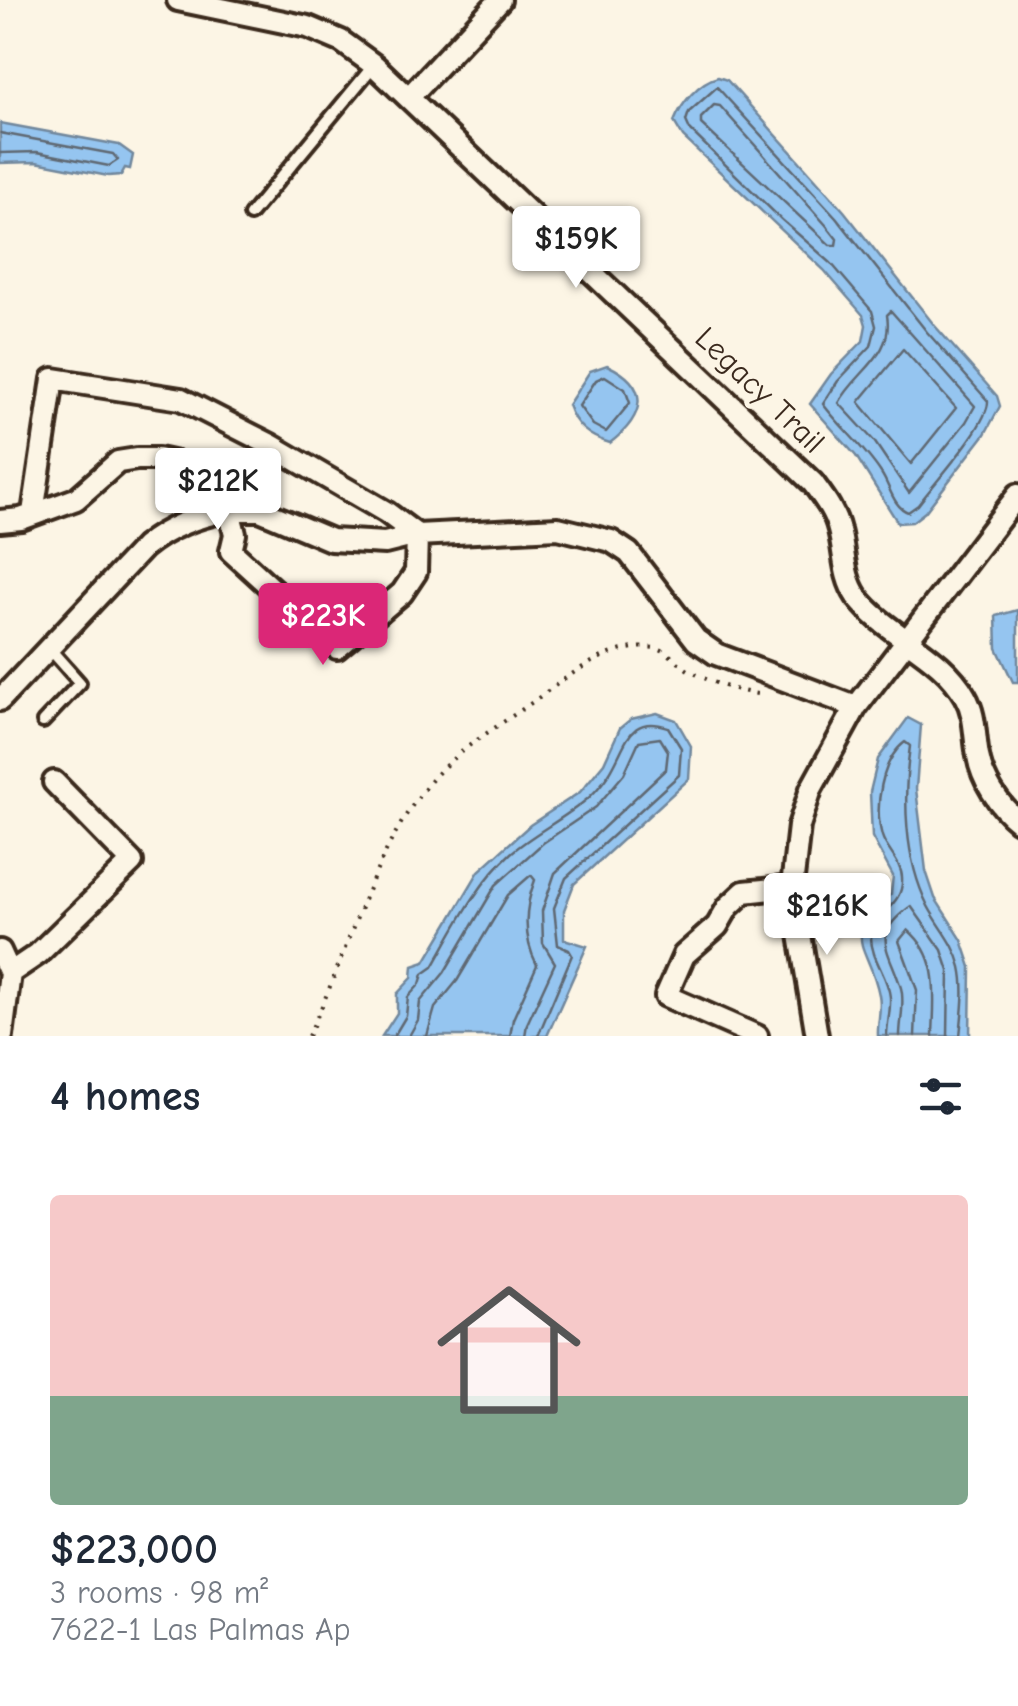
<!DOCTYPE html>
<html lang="en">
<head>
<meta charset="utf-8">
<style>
  body { margin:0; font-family:"Comic Neue",sans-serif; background:#f6f6f7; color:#1f2937; height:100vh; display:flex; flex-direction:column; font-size:38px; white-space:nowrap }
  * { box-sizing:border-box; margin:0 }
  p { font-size:32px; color:#747a83 }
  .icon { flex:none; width:55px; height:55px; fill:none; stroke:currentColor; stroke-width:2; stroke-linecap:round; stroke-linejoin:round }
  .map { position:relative; height:1036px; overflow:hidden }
  .panel { display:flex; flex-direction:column; background:#fff; flex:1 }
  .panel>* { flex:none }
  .price { position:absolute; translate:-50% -85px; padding:0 22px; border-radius:10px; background:#fff; color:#222; font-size:32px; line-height:65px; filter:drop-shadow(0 2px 5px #0008) }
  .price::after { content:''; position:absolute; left:50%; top:60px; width:30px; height:22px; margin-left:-15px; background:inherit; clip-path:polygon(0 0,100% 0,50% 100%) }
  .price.active { background:#db2777; color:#fff }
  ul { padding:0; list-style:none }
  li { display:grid; align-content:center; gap:20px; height:530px; padding:0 50px }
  li span { display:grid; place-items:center; height:310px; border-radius:10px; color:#555 }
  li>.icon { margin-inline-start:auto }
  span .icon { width:180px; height:180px; fill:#fffc; stroke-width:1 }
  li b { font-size:42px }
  h2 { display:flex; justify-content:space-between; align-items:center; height:120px; padding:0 50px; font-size:42px }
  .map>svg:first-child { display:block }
  .water { fill:#95c5f0; stroke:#71879c; stroke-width:2.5 }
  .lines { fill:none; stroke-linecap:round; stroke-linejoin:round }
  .shore { stroke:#5f6872; stroke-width:2.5 }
  .lane-casing { stroke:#3b2a1e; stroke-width:18 }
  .street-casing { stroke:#3b2a1e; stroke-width:28 }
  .path { stroke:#3b2a1e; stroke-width:4; stroke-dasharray:2.5 8; stroke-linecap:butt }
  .lane { stroke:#fcf5e5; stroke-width:10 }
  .street { stroke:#fcf5e5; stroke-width:20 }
  .labels { text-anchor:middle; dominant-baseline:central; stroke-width:10; stroke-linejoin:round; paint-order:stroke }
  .street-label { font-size:32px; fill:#3b2a1e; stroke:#fcf5e5 }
</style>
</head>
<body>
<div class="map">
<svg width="1018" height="1036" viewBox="0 0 1018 1036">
  <rect width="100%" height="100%" fill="#fcf5e5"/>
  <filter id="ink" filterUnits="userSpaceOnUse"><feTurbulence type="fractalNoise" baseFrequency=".01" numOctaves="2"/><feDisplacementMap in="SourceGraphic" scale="20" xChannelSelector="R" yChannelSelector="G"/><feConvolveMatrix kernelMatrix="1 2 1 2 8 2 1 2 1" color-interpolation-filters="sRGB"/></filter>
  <g filter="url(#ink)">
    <path class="water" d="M718,77l9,3 117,131 91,115 62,70 3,10 -15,28 -60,78 -13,10 -14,1 -42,-67 -46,-52 21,-30 32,-33 3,-16 -3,-10 -39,-45 -141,-133 -9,-15c7,-18 24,-40 44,-45z
      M0,123l119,22 14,10 -3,14 -5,-1 -4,7 -13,1 -72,-14 -36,1z
      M607,365c45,21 38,51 3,78 -21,-6 -35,-17 -42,-38l22,-34z
      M1018,610v72h-5l-16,-34 -1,-32z
      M657,713l19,7 15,26 -2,33 -115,105 -10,26v29l23,7 -40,90h-165l15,-23v-19l15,-16 1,-12 12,-4 54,-91 51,-46 50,-33 24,-29 16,-35 11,-9z
      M908,718l13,7 -5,64 10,82 9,27 27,42 9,27 -1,69h-92c-1,-13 4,-28 1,-41 -10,-52 -41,-54 12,-101l2,-18 -21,-39 -2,-45 8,-33z"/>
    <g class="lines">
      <path class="shore" d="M717,87l119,130 91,115 61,69c1,23 -54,82 -70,104l-10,7c-15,-5 -18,-26 -27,-39 -16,-25 -40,-45 -58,-69l15,-23 33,-35 5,-20 -4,-15 -41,-48 -49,-43 -92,-90 -4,-9 3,-9z
        M714,105l6,1 106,119 11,14 -1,6h-6l-129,-121v-6z
        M0,133l113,21 5,6 -9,6 -72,-14 -37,1
        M891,311l84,95 -9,16 -57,71 -35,-52 -35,-38c17,-32 55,-47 48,-88z
        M903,349l53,59 -45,56 -52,-62z
        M605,376l20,13 5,14 -24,29 -13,-7 -14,-19 17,-26z
        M394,1036l12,-20 2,-19 12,-13 3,-10 10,-7c23,-40 43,-82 78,-114 23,-20 51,-33 75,-53 10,-8 22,-23 28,-35 14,-26 18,-50 54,-38l13,21 -2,27 -113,103 -12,30 4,37 11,5 3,5 -34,81
        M409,1036l9,-16 2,-18 24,-29 52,-88 47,-42 53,-36 28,-33 15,-33 21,-3 8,13 -2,18 -111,104 -13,38 1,32 12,20 -28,61 -2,12
        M427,1036l8,-28 22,-27 51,-86 23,-20 4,5c-11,29 -12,58 2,85l-24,54 -3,17
        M887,1036c0,-13 4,-26 3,-39 -2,-21 -19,-38 -19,-60 1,-25 33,-29 31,-59 0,-15 -16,-28 -20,-42 -8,-29 -1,-76 23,-94l5,4c-7,51 -6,113 18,160 11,21 27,37 33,61 5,22 1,47 -1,69
        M900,1036c0,-15 5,-33 1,-48 -12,-40 -32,-52 10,-82l31,44 7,21 -1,65
        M915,1036l2,-46 -18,-49 9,-11c33,28 26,67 25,106"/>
      <defs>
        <path id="lane" d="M250,215l124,-150
          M43,722l37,-39 -31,-35"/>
        <path id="street" d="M178,0l130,27 33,14 33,24 439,418c11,15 22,29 26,47 6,23 4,47 18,67 30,39 84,56 108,99 11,19 9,39 13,60 4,24 21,50 40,65
          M409,97l91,-97
          M33,513l20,-134 128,20 90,46 115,67 31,23 141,-7 53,13 18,12 67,87 20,14 140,53
          M0,521l21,-2 55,-20 42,-37 19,-3h21l23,5 32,18 16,28h31l71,30 54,3 32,-8 -1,37 -14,21 -65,55 -106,-97 4,-17 -6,-24c-33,7 -59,16 -85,37l-144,153
          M0,951l10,22 -8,63
          M10,973l28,-19 94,-92 -78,-80
          M757,1036l-91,-40 18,-41 33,-29 11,-19 16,-15 48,-5
          M817,1036l-25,-149 7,-61 12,-37 45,-82 162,-212"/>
      </defs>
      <use href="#lane" class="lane-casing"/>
      <use href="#street" class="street-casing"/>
      <path class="path" d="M308,1036c42,-84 66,-196 132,-265 27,-28 67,-50 98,-73 35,-25 71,-55 117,-50 13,1 24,18 37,24 20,11 42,18 65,22"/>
      <use href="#lane" class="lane"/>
      <use href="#street" class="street"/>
    </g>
  </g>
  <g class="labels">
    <g class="street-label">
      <text transform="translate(760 390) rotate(44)">Legacy Trail</text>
    </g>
  </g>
</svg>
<b class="price" style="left:576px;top:291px">$159K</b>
<b class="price" style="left:218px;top:533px">$212K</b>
<b class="price active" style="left:323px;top:668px">$223K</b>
<b class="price" style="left:827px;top:958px">$216K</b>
</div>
<section class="panel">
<h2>4 homes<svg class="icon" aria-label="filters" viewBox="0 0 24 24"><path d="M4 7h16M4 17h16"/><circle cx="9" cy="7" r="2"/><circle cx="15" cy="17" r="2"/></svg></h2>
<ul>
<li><span style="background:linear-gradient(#f6c9c9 65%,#7fa58c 0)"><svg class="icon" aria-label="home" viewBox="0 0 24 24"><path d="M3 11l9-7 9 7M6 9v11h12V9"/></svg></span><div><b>$223,000</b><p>3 rooms · 98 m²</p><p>7622-1 Las Palmas Ap</p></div></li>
</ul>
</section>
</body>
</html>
